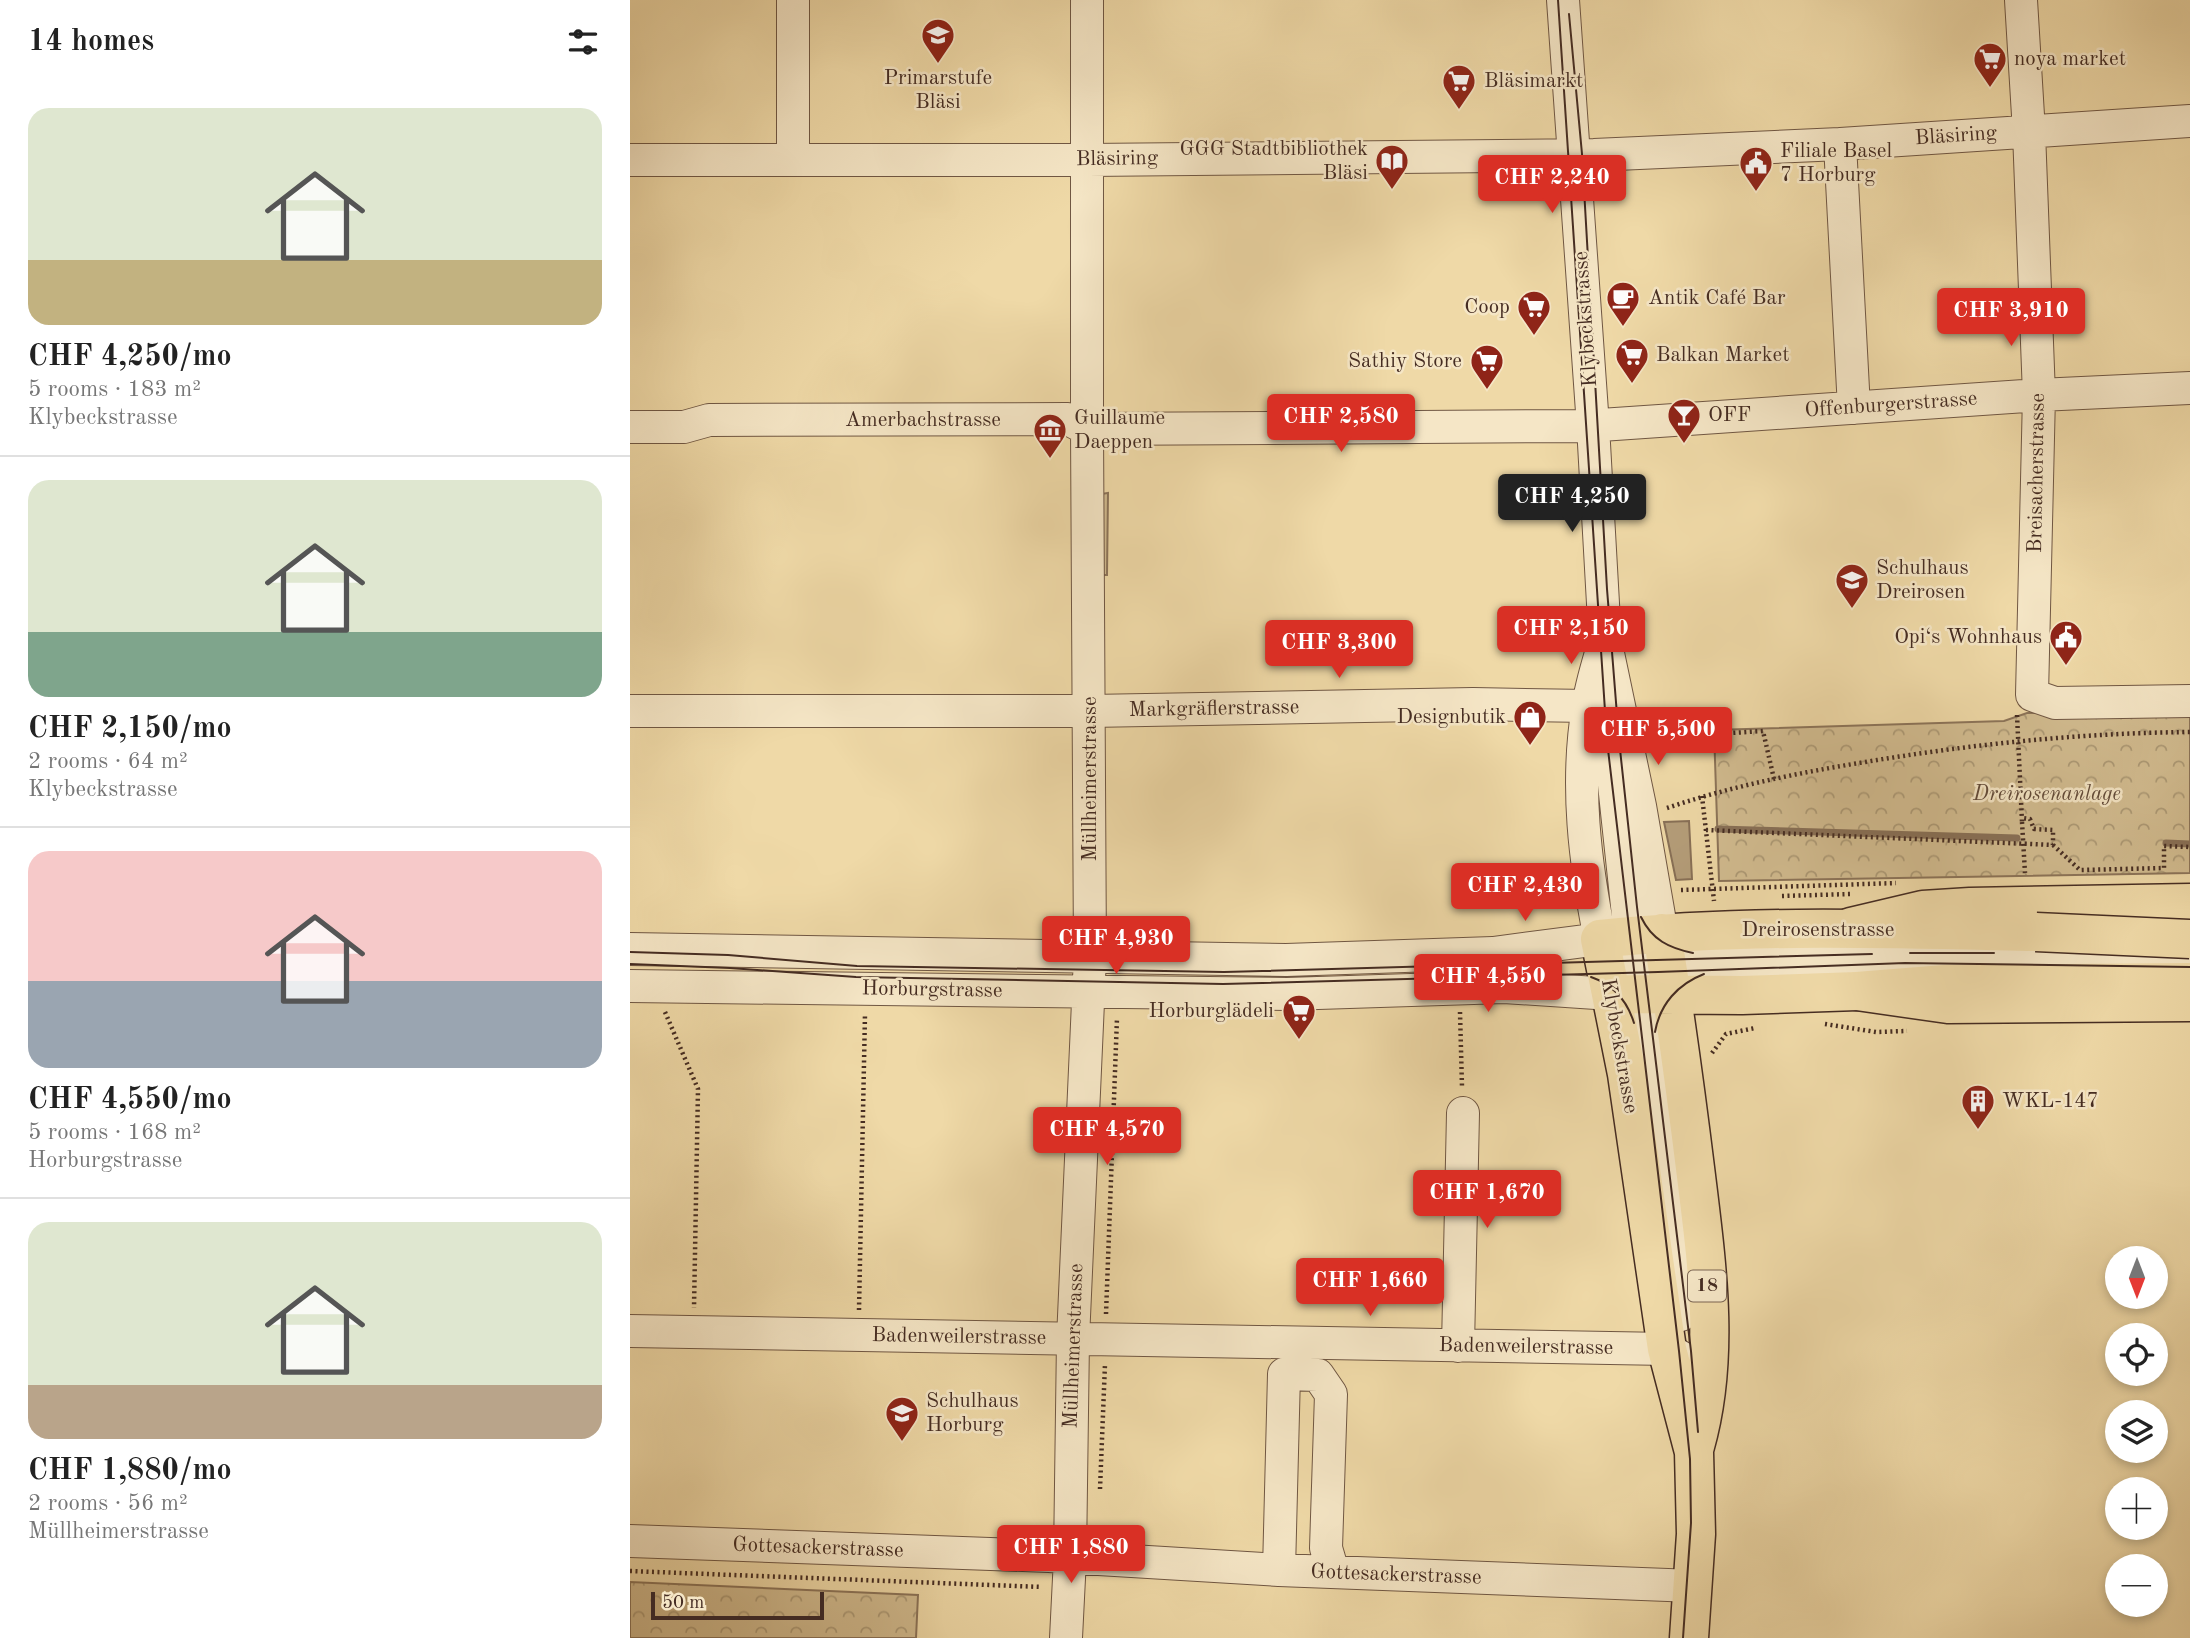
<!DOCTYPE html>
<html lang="en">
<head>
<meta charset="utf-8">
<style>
  body { margin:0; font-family:"Old Standard TT",serif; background:#f2f2f2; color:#222; height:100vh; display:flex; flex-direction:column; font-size:26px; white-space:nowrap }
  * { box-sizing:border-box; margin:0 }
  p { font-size:23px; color:#767676 }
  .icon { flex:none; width:38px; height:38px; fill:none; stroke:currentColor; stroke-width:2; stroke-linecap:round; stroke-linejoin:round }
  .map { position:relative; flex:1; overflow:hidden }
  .details { display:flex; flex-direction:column; background:#fff; width:630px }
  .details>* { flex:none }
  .needle { width:46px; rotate:180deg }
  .buttons { position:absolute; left:1475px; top:1246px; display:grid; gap:14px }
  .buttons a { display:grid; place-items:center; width:63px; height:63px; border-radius:50%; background:#fff; box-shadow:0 4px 10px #0003; font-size:35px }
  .scale { position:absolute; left:21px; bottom:18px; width:173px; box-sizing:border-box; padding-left:7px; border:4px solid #452c22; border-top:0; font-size:19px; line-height:24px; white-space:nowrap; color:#452c22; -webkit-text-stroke:5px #f5e6c6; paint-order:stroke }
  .price { position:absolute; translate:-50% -60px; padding:0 16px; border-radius:7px; background:#d93025; color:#fff; font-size:23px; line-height:46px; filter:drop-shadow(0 2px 4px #0008) }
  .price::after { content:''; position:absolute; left:50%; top:42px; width:21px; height:16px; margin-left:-10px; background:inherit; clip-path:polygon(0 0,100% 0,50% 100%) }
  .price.selected { background:#222; color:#fff }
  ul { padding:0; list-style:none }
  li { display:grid; align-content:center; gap:14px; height:371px; padding:0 28px }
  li+li { border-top:2px solid #e0e0e0 }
  li span { display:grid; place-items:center; height:217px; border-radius:21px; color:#555 }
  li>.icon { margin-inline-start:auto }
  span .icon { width:126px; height:126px; fill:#fffc; stroke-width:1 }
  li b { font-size:30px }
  h2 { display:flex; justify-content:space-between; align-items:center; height:84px; padding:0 28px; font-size:30px }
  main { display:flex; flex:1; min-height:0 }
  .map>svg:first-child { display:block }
  .green { fill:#d2bc90; stroke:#8c7459; stroke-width:2 }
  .park { fill:url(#park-crowns); stroke:#8c7459; stroke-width:2 }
  .water { fill:#b59e7a; stroke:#887057; stroke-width:2 }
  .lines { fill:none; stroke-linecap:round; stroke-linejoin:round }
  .stream { stroke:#887057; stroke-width:7 }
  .minor-casing { stroke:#705743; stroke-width:34 }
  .major-casing { stroke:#452c22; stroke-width:41 }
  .highway-casing { stroke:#452c22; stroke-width:41 }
  .path { stroke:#452c22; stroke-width:4.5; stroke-dasharray:2 3.5; stroke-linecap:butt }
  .minor { stroke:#f5e6c6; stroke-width:32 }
  .major { stroke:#efd9a7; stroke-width:38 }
  .highway { stroke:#efd9a7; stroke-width:38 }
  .tram { stroke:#452c22; stroke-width:2 }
  .major-bridge-casing { stroke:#452c22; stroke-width:41; stroke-linecap:butt }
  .path-bridge { stroke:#452c22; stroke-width:4.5; stroke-dasharray:2 3.5; stroke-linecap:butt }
  .major-bridge { stroke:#efd9a7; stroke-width:38 }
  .labels { text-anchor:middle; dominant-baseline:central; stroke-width:5; stroke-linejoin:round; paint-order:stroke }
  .shield { fill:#f5e6c6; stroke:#7a6453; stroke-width:2 }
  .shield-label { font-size:19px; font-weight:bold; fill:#452c22 }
  .poi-label { font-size:21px; fill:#452c22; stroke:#f5e6c6; text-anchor:start }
  .street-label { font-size:21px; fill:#452c22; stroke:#f5e6c6 }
  .park-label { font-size:21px; font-style:italic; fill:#614938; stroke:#f5e6c6 }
</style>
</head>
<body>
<main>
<section class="details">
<h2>14 homes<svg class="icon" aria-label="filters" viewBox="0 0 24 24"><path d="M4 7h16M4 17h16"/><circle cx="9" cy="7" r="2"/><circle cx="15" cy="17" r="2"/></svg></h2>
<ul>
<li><span style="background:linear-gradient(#dfe7d0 70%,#c2b280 0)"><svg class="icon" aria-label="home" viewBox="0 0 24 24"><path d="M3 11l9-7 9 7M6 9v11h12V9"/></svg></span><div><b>CHF 4,250/mo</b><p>5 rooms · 183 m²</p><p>Klybeckstrasse</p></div></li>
<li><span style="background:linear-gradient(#dfe7d0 70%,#7fa58c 0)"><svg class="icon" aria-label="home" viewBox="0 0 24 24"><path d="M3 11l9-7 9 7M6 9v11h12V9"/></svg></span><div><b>CHF 2,150/mo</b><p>2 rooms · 64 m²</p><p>Klybeckstrasse</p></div></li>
<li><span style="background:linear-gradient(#f6c9c9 60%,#9aa5b1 0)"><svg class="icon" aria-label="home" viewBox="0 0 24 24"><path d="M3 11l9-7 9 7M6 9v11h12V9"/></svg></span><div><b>CHF 4,550/mo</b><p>5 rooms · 168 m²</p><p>Horburgstrasse</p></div></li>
<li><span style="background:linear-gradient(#dfe7d0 75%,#b9a48a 0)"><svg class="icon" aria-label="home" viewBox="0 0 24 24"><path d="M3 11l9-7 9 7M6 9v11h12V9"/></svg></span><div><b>CHF 1,880/mo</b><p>2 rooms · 56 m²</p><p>Müllheimerstrasse</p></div></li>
</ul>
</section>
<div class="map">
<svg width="1560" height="1638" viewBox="0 0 1560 1638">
  <defs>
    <pattern id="park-crowns" width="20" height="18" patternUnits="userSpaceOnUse" patternTransform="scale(1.75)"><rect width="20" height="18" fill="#d2bc90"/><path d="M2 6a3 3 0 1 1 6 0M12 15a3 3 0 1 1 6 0" fill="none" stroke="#ac9975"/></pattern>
  </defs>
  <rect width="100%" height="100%" fill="#efd9a7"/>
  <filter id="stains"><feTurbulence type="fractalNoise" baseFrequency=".00286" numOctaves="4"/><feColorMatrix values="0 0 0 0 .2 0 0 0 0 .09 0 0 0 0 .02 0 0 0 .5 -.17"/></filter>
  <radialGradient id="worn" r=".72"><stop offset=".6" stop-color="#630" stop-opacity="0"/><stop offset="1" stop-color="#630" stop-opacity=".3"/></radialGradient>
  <path class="green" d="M478,493l-1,82h-7l1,-81z"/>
  <path class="park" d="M1560,711v162l-471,8 -5,-151 290,-9 23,-8z
    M0,1582l288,13 -2,43h-286z"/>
  <path class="water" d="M1059,821l3,58 -16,1 -12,-58z"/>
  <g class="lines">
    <path class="stream" d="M1088,829l299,9
      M1536,843l24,1"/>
    <defs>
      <path id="minor" d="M163,0v160
        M933,0l30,426 12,213 35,167 22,127
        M1391,0l8,132 10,263 -7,300 23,8 135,-2
        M1210,144l14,264
        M0,160h458l506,-5 246,-11 350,-23
        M0,427h54l25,-7 359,-1 19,10 499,-3 453,-31 151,-7
        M0,711h460l383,-7 115,2
        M981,756l17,159 9,49 44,351
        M0,949l656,11 207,-7 107,-14c-15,-76 -25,-154 -12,-232 3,-23 11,-46 17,-68
        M1012,964l315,-6 233,4
        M0,986l657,8 217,-7 107,7
        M0,1331l1037,18 19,11
        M828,1346l5,-233
        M0,1541l419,15 230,14 415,16
        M649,1570l5,-196 34,1 13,19 -5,154 7,24
        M436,1638l4,-80 3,-219 17,-382 -3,-528v-429"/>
      <path id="major" d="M1032,933c13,81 24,162 34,243 11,90 24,182 -1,270
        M981,994l131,1 115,-4 88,-7 245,-2
        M1059,1638l7,-104 -2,-82 -27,-103 -40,-275 -27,-135c145,-15 290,-10 436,-7"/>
      <path id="highway" d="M1221,927l72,-17 47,-3 220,-4
        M1227,991l91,13 242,-2"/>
    </defs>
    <use href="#minor" class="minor-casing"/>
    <use href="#major" class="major-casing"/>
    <use href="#highway" class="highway-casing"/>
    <path class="path" d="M1387,715l5,107
      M1021,738l112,-7 11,48
      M1072,796l12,105
      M1037,808c65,-22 131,-35 198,-46 108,-18 216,-29 325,-30
      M1076,830l347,15v-15l-19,-1 -4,-10 -8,-1
      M1423,845l27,25 84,-2v-22l26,1
      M1051,890l215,-7
      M1152,896l68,-2
      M35,1012l33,77 -4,219
      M830,1012l2,75
      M1195,1024l51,8 31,-1
      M1082,1053l14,-19 29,-6
      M229,1310l6,-296
      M476,1314l11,-296
      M470,1489l5,-125
      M0,1571l412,16"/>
    <use href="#minor" class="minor"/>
    <use href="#major" class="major"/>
    <use href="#highway" class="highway"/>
    <path class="tram" d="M928,0l49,741 72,610 11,108 1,64 -8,115
      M939,14l13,140 25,435 12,151 18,167 54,444 7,81
      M1011,917c11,23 28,31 52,36
      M0,952l98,3 129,11 367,6 648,-18
      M1280,953h84
      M0,964l100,4 126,9 367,7 435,-12 247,-9 285,4
      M961,977c23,8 36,23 43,46
      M1025,1032c5,-28 23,-48 49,-58"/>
    <defs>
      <path id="major-bridge" d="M1406,932l154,7"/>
    </defs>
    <use href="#major-bridge" class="major-bridge-casing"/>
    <path class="path-bridge" d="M1392,822l3,51"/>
    <use href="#major-bridge" class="major-bridge"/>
  </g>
  <defs>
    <symbol id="school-pin" viewBox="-11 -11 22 30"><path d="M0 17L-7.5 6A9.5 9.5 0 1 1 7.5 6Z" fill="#8f2418" stroke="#f5e6c6"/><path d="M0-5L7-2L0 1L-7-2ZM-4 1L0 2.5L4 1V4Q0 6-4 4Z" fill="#fff"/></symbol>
    <symbol id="supermarket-pin" viewBox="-11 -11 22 30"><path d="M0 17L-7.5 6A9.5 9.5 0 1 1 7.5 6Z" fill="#8f2418" stroke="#f5e6c6"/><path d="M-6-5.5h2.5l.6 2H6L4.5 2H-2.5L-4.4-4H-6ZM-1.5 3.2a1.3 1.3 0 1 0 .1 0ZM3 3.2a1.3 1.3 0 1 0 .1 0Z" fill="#fff"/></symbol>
    <symbol id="library-pin" viewBox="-11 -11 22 30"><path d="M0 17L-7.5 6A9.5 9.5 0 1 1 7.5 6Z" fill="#8f2418" stroke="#f5e6c6"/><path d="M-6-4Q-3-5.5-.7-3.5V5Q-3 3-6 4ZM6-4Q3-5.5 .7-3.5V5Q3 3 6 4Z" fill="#fff"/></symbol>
    <symbol id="civic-pin" viewBox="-11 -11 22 30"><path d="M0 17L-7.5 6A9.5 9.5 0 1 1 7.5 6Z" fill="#8f2418" stroke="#f5e6c6"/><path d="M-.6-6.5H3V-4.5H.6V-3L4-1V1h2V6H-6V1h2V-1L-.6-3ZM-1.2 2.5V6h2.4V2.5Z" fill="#fff"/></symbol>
    <symbol id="cafe-pin" viewBox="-11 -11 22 30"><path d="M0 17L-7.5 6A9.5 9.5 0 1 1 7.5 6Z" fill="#8f2418" stroke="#f5e6c6"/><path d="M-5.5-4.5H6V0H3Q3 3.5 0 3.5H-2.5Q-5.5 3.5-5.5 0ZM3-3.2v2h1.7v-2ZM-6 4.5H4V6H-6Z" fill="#fff"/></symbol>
    <symbol id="bar-pin" viewBox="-11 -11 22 30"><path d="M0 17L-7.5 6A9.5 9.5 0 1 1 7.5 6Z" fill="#8f2418" stroke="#f5e6c6"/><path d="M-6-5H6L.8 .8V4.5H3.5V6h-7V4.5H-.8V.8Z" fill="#fff"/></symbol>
    <symbol id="museum-pin" viewBox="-11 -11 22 30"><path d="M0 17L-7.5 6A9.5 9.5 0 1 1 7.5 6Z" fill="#8f2418" stroke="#f5e6c6"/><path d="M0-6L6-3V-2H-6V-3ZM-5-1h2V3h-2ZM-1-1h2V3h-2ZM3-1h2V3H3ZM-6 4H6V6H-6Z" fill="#fff"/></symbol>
    <symbol id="shop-pin" viewBox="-11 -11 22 30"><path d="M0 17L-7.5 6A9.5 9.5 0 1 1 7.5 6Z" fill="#8f2418" stroke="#f5e6c6"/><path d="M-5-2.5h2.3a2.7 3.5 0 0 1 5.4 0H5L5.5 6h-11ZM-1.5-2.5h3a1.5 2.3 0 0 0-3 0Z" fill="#fff"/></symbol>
    <symbol id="building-pin" viewBox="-11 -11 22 30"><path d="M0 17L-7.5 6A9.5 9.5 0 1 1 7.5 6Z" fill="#8f2418" stroke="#f5e6c6"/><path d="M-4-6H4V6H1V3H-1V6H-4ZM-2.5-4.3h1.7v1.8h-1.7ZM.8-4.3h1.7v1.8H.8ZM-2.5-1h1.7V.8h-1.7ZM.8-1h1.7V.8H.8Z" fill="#fff"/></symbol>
  </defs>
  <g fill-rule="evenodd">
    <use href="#school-pin" x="289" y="16" width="38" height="52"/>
    <use href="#supermarket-pin" x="1341" y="40" width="38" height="52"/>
    <use href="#supermarket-pin" x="810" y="62" width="38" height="52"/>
    <use href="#library-pin" x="743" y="142" width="38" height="52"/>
    <use href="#civic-pin" x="1107" y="144" width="38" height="52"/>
    <use href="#cafe-pin" x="974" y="279" width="38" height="52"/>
    <use href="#supermarket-pin" x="885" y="288" width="38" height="52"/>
    <use href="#supermarket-pin" x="983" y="336" width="38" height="52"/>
    <use href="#supermarket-pin" x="838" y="342" width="38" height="52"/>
    <use href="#bar-pin" x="1035" y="396" width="38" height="52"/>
    <use href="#museum-pin" x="401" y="411" width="38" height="52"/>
    <use href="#school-pin" x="1203" y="561" width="38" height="52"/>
    <use href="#civic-pin" x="1417" y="618" width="38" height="52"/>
    <use href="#shop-pin" x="881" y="698" width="38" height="52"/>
    <use href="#supermarket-pin" x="650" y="992" width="38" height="52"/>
    <use href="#building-pin" x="1329" y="1082" width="38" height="52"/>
    <use href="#school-pin" x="253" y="1394" width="38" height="52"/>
  </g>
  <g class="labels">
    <rect class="shield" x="1058" y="1270.5" width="38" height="31" rx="5"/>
    <g class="shield-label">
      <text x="1077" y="1286">18</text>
    </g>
    <g class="poi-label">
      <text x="1384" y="59">noya market</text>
      <text x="308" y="78" text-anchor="middle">Primarstufe<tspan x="308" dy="24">Bläsi</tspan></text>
      <text x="854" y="81">Bläsimarkt</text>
      <text x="738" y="149" text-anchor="end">GGG Stadtbibliothek<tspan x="738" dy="24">Bläsi</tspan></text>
      <text x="1150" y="151">Filiale Basel<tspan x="1150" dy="24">7 Horburg</tspan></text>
      <text x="1018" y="298">Antik Café Bar</text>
      <text x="880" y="307" text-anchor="end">Coop</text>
      <text x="1026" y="355">Balkan Market</text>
      <text x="832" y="361" text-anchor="end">Sathiy Store</text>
      <text x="1078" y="415">OFF</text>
      <text x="444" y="418">Guillaume<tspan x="444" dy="24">Daeppen</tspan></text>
      <text x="1246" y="568">Schulhaus<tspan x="1246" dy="24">Dreirosen</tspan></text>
      <text x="1412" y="637" text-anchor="end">Opi‘s Wohnhaus</text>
      <text x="876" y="717" text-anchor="end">Designbutik</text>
      <text x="644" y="1011" text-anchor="end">Horburglädeli</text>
      <text x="1372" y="1101">WKL-147</text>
      <text x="296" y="1401">Schulhaus<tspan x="296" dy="24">Horburg</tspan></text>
    </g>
    <g class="street-label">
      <text transform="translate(1326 136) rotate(-4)">Bläsiring</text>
      <text transform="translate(487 159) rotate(-1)">Bläsiring</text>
      <text transform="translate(956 319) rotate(-94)">Klybeckstrasse</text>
      <text transform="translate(1261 405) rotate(-4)">Offenburgerstrasse</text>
      <text x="293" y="420">Amerbachstrasse</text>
      <text transform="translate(1407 473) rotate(-89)">Breisacherstrasse</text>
      <text transform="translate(584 709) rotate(-1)">Markgräflerstrasse</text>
      <text transform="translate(460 779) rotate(-90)">Müllheimerstrasse</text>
      <text x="1188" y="930">Dreirosenstrasse</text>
      <text transform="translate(302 990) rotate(1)">Horburgstrasse</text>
      <text transform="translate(989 1046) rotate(80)">Klybeckstrasse</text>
      <text transform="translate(329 1337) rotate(1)">Badenweilerstrasse</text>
      <text transform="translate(444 1346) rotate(-88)">Müllheimerstrasse</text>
      <text transform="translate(896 1347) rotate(1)">Badenweilerstrasse</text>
      <text transform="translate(188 1548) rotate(2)">Gottesackerstrasse</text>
      <text transform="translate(766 1575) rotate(2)">Gottesackerstrasse</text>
    </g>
    <g class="park-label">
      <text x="1417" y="794">Dreirosenanlage</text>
    </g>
  </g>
  <rect width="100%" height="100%" filter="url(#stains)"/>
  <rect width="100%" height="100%" fill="url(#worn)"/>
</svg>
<div class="buttons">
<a><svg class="needle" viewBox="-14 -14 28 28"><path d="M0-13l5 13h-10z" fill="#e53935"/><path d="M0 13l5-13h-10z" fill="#767676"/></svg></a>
<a><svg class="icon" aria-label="locate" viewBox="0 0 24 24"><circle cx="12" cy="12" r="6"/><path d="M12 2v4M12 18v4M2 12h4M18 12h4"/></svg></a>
<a><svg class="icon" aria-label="layers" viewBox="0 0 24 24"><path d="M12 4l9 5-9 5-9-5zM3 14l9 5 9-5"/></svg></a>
<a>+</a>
<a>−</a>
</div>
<div class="scale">50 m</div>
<b class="price" style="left:922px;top:215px">CHF 2,240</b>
<b class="price" style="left:1381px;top:348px">CHF 3,910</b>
<b class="price" style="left:711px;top:454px">CHF 2,580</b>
<b class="price selected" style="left:942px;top:534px">CHF 4,250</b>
<b class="price" style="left:941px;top:666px">CHF 2,150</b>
<b class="price" style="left:709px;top:680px">CHF 3,300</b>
<b class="price" style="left:1028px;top:767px">CHF 5,500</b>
<b class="price" style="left:895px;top:923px">CHF 2,430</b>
<b class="price" style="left:486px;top:976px">CHF 4,930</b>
<b class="price" style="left:858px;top:1014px">CHF 4,550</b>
<b class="price" style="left:477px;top:1167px">CHF 4,570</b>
<b class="price" style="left:857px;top:1230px">CHF 1,670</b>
<b class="price" style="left:740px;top:1318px">CHF 1,660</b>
<b class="price" style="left:441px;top:1585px">CHF 1,880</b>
</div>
</main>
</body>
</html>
